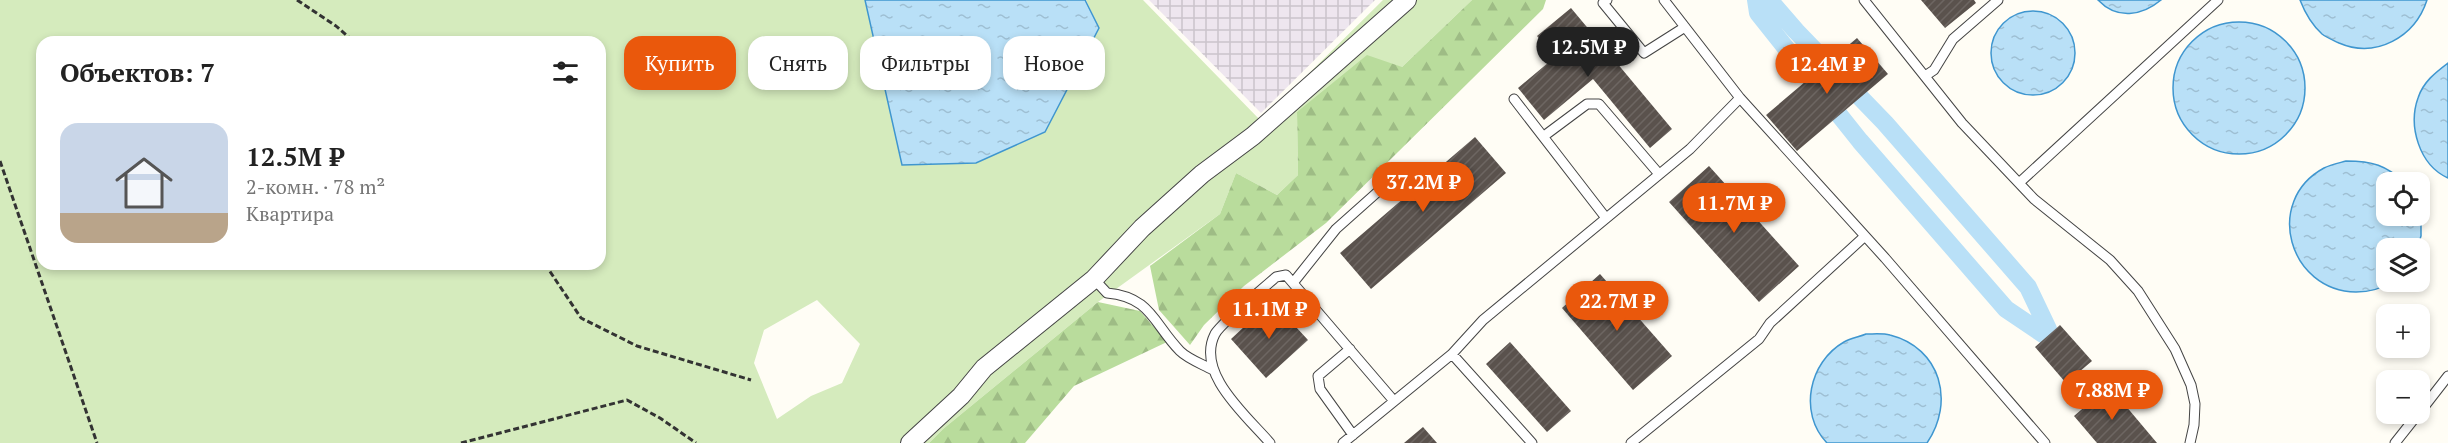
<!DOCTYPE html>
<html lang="ru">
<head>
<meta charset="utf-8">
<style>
  body { margin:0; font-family:"PT Serif",serif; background:#f2f2f2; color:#222; height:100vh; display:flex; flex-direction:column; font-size:22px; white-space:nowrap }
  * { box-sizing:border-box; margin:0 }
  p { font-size:20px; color:#767676 }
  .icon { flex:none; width:33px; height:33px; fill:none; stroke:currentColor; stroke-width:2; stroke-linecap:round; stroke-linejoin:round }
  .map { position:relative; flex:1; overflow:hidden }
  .sheet { position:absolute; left:36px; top:36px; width:570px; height:234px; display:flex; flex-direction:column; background:#fff; border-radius:18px; box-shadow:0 3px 9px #0003 }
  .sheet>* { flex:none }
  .top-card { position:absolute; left:624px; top:36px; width:570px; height:54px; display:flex; gap:12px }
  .tools { position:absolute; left:2376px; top:172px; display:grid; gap:12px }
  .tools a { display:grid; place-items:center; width:54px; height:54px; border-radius:12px; background:#fff; box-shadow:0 3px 9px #0003; font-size:30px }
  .price { position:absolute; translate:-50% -51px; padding:0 14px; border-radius:21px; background:#ea580c; color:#fff; font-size:20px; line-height:39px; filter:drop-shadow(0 2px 3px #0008) }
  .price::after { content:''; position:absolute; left:50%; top:36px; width:18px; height:14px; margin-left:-9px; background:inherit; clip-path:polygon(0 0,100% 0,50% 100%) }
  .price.on { background:#222; color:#fff }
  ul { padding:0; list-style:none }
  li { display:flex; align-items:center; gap:18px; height:150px; padding:0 24px }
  li span { display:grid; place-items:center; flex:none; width:168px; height:120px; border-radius:18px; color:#555 }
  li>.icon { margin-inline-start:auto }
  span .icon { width:72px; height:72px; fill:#fffc; stroke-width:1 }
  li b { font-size:26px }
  h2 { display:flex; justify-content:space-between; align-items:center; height:72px; padding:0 24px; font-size:26px }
  .chip { padding:0 21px; border-radius:18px; background:#fff; box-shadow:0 3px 9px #0003; font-size:21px; line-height:54px }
  .chip.on { background:#ea580c; color:#fff }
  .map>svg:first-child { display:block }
  .industrial { fill:url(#industrial-grid) }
  .green { fill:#d5ebbd; fill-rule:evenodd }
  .forest { fill:url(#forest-firs) }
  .water { fill:url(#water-ripples); stroke:#3f96cf; stroke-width:1.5 }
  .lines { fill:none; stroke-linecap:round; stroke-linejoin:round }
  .canal { stroke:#b9e0f7; stroke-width:18 }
  .building { fill:url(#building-hatch) }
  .service-casing { stroke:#444; stroke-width:11 }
  .minor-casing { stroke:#444; stroke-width:20 }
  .path { stroke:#333; stroke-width:3; stroke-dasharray:6 3; stroke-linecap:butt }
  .service { stroke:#fff; stroke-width:9 }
  .minor { stroke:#fff; stroke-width:18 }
</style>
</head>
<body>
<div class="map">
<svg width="2448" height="443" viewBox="0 0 2448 443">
  <defs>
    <pattern id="industrial-grid" width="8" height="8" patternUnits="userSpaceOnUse" patternTransform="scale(1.5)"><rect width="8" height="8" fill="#eee6ef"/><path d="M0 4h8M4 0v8" fill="none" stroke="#cbc4cc"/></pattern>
    <pattern id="forest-firs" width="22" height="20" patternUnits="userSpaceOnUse" patternTransform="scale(1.5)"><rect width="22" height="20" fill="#b9dc9c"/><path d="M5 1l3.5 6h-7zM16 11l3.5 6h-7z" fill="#9ebc85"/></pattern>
    <pattern id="water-ripples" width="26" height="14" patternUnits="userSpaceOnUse" patternTransform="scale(1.5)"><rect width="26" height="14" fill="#b9e0f7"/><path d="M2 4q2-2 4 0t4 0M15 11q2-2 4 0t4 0" fill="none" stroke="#9ebfd3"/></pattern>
    <pattern id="building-hatch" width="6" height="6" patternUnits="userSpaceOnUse" patternTransform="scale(1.5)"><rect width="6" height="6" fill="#5a524d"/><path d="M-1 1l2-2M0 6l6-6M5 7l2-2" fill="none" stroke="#6d6662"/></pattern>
  </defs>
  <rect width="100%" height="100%" fill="#fffdf5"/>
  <path class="industrial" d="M1149,0h226l-114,113z"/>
  <path class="green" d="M0,0h865l37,165 197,-137 -13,-28h57l118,121 122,-121h89l-70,67 -105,45 1,63 -21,20 -41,-22 -16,41 -122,88 -155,127 -14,14h-929zM42,42h558v222h-558zM817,300l43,44 -18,39 -31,13 -34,23 -23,-56 10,-33z"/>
  <path class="forest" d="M1472,0h74l-3,9 -217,214 -82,63 -40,39 -14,20 -31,-35 -9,-44 70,-52 16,-41 41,22 21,-20 -1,-63 70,-57 35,12z
    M1098,302l42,9 27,31 -93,44 -49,57h-96l14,-14z"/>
  <path class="water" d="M865,0h220l14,28 -54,104 -69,31 -74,2z
    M2098,0h63c-19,16 -44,20 -63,0z
    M2300,0h127c-12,37 -51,59 -88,43 -6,-3 -12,-5 -17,-9 -11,-10 -17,-21 -22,-34z
    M1991 53a42 42 0 1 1 84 0a42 42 0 1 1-84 0Z
    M2173 88a66 66 0 1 1 132 0a66 66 0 1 1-132 0Z
    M2448,63v115c-29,-13 -40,-52 -30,-80 5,-16 18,-26 30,-35z
    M2346,161c27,0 39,4 60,22h-20v33h34v-6l1,3v23l-4,13h-31v33h5c-10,7 -23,10 -35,10 -67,-1 -93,-91 -32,-124 6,-3 15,-5 22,-7z
    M1866,334c8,0 17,-1 24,1 51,13 65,67 37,108h-100c-29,-30 -18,-81 17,-101 7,-4 15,-5 22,-8z"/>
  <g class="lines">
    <path class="canal" d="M1756,0l2,13 102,128 146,168 37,25
      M1766,0l5,2 25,29 89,92 143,164 20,42"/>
  </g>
  <path class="building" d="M1921,0h53l2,3 -31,25z
    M1571,8l101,121 -22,19 -57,-69 -49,41 -26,-32 37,-31 -18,-21z
    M1857,38l31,36 -91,77 -31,-36z
    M1475,137l31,36 -135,116 -31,-36z
    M1709,166l90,100 -40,36 -90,-100z
    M1600,274l72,82 -39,34 -71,-82z
    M1272,301l36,39 -42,38 -35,-39z
    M2060,325l32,36 -26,22 -31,-36z
    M1510,342l61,69 -24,21 -61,-68z
    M2109,386l48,57h-60l-23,-27z
    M1423,427l14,16h-33z"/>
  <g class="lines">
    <defs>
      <path id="service" d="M1607,0l-4,3 41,50 41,-26
        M1664,0l76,98 145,160 160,185
        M1864,0l98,123 72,76 76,61 28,31 37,58 16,36 4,19 -1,21 -4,18
        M1925,76l9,-6 19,-31 45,-39
        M1514,99l92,119
        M1544,136l43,-32h12l60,70
        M2019,183l199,-183
        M1094,279l13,14c44,4 46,30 73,58 8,8 22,13 33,19
        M1293,283l43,-54 55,-49
        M1350,349l-32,27 2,13 33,46
        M1452,354l80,89
        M2420,412l28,-36
        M1270,443c-23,-27 -75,-70 -55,-109 6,-11 50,-47 61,-57l10,-2 108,126
        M1343,443l109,-89 31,-34 207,-171 50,-51
        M1631,443l128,-104 11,-16 95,-87
        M2395,443l23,-29"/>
      <path id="minor" d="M910,443l51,-47 23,-28 110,-89 48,-51 60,-54 51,-38 154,-136"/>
    </defs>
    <use href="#service" class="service-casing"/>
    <use href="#minor" class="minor-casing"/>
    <path class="path" d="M297,0l39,26 18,16
      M0,161l97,282
      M545,264l36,54 56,28 114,34
      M461,443l166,-43 33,18 36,25"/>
    <use href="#service" class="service"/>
    <use href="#minor" class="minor"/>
  </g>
</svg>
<div class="tools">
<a><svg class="icon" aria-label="locate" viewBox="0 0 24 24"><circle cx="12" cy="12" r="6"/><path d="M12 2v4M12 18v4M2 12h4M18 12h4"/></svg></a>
<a><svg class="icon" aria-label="layers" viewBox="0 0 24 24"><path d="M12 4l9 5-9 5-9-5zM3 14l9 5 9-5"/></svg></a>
<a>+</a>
<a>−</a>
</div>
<b class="price on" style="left:1588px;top:78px">12.5M ₽</b>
<b class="price" style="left:1827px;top:95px">12.4M ₽</b>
<b class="price" style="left:1423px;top:213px">37.2M ₽</b>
<b class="price" style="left:1734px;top:234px">11.7M ₽</b>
<b class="price" style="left:1617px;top:332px">22.7M ₽</b>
<b class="price" style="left:1269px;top:340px">11.1M ₽</b>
<b class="price" style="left:2112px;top:421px">7.88M ₽</b>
<div class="top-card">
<a class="chip on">Купить</a>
<a class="chip">Снять</a>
<a class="chip">Фильтры</a>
<a class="chip">Новое</a>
</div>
<section class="sheet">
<h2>Объектов: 7<svg class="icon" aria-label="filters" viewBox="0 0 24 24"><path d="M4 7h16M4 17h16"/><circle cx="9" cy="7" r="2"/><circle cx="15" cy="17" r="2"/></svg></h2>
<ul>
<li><span style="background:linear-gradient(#c9d6e8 75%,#b9a48a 0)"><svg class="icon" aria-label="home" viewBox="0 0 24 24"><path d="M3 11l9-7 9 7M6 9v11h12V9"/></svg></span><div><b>12.5M ₽</b><p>2-комн. · 78 m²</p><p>Квартира</p></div></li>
</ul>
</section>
</div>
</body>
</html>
